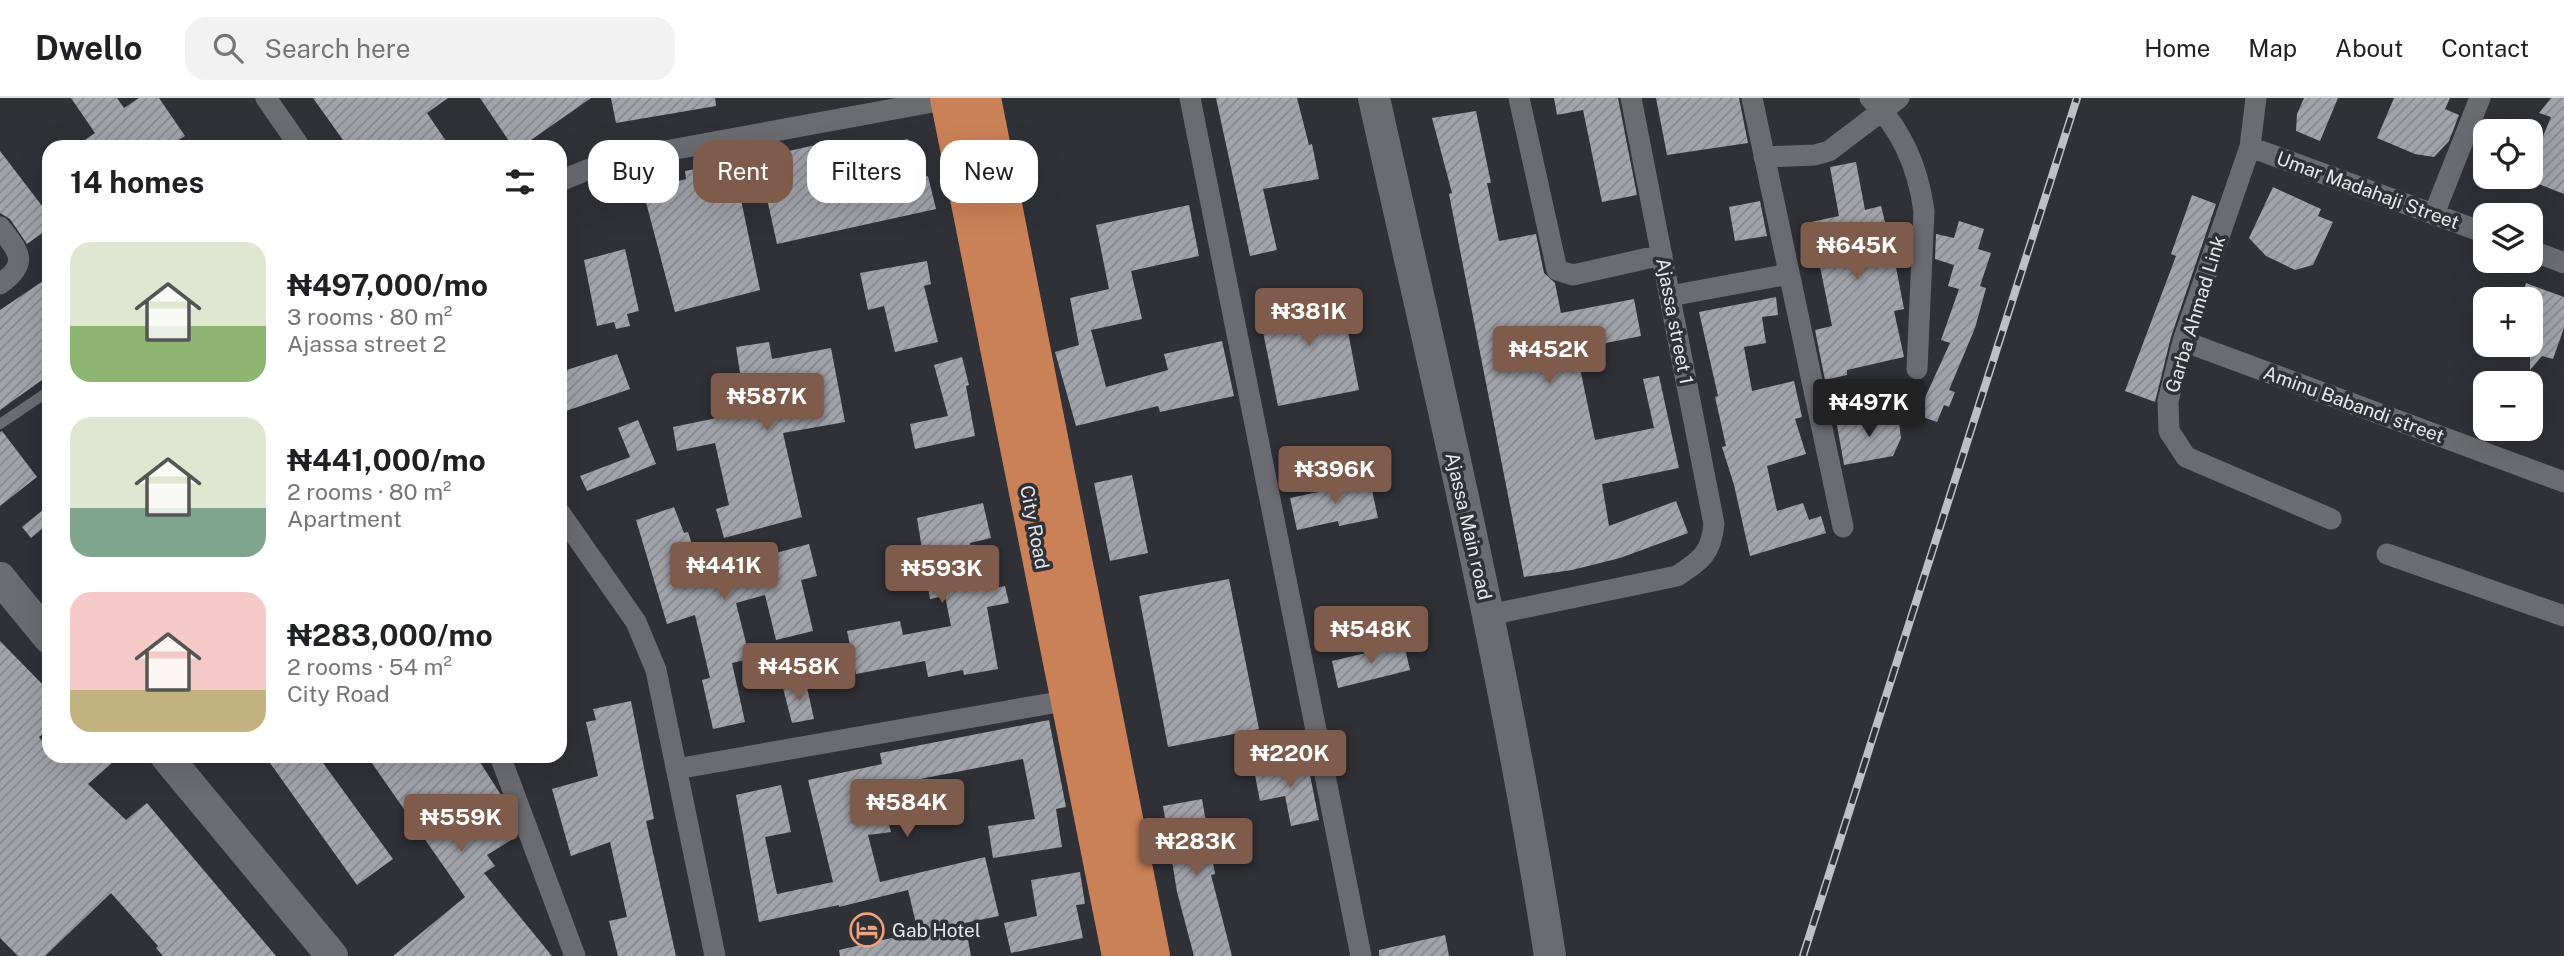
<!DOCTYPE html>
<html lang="en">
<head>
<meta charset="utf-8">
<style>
  body { margin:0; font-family:"Public Sans",sans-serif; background:#f2f2f2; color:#202124; height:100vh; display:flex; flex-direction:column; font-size:26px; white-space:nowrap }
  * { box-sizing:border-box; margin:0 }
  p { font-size:23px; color:#757577 }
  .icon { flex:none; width:38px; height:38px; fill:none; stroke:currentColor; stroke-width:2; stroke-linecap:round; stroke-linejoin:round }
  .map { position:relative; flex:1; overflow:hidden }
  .drawer { position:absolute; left:42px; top:42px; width:525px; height:623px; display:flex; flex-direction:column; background:#fff; border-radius:21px; box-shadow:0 7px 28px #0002 }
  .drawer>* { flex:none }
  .top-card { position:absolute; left:588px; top:42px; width:665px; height:63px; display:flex; gap:14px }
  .tools { position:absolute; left:2473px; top:21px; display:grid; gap:14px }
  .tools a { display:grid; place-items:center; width:70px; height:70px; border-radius:14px; background:#fff; box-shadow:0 7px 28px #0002; font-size:35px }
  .price { position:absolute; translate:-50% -60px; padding:0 16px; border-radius:7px; background:#7e5b4b; color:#fff; font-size:23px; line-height:46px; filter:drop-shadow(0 2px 4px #0008) }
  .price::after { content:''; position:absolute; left:50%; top:42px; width:21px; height:16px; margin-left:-10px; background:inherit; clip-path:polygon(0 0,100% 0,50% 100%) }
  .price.active { background:#222; color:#fff }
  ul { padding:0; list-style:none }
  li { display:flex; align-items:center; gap:21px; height:175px; padding:0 28px }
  li span { display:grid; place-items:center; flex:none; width:196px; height:140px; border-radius:21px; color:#555 }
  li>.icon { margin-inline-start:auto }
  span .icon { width:84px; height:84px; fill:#fffc; stroke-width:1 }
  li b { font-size:30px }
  h2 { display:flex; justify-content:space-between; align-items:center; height:84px; padding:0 28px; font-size:30px }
  .pill { padding:0 24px; border-radius:21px; background:#fff; box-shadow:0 7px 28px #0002; font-size:24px; line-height:63px }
  .pill.active { background:#7e5b4b; color:#fff }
  header { display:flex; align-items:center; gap:42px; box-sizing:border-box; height:98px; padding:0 35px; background:#fff; border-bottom:2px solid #e0e0e0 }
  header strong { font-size:33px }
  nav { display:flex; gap:38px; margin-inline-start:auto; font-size:24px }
  .search { width:490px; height:63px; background:#f2f2f2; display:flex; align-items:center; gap:18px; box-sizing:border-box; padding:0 24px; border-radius:21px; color:#757577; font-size:26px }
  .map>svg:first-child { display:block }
  .building { fill:url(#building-hatch) }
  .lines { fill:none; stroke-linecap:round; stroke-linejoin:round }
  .lane { stroke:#6a6c72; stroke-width:10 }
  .street { stroke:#6a6c72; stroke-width:21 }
  .secondary { stroke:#6a6c72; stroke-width:32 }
  .highway { stroke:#ca8157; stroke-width:38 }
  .rail-casing { stroke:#bfc0c5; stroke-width:8 }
  .rail { stroke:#303137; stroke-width:5; stroke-dasharray:16; stroke-linecap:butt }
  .labels { text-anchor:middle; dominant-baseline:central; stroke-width:7; stroke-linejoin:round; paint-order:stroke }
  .street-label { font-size:19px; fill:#e7e8ec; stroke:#303137 }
  .poi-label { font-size:19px; fill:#e7e8ec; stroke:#303137; text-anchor:start }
</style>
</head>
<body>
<header>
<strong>Dwello</strong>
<div class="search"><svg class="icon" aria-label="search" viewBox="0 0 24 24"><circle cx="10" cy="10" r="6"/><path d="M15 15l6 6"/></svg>Search here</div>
<nav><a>Home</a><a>Map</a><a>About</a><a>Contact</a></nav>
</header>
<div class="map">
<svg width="2564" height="858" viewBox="0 0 2564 858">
  <defs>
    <pattern id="building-hatch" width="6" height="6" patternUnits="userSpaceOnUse" patternTransform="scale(1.75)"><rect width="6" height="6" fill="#a2a4ab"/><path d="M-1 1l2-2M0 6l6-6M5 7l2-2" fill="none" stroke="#86888d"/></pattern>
  </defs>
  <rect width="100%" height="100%" fill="#303137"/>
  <path class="building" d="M71,0h46l7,10 15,-10h20l26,38 -17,11h-93l20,-14z
    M313,0h135l-21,15 23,34h-102z
    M480,0h111l-70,49h-8z
    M611,0h104l1,8 -100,17z
    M1216,0h81l12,47 3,-1 7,35 -56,10 14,61 -27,6z
    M1554,0h64l19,97 -35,7 -19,-92 -26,5z
    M1656,0h83l9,45 -81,12z
    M2304,0h34l-18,43 -24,-10 1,-17z
    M2394,0h56l-5,11 14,6 -10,26 -15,16 -19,-3 -38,-16z
    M2551,0h13v96l-28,-11 3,-6 -9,-3v-26l7,3 14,-34 -12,-4z
    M1476,13l15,72h-4l12,58 37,-7 8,39 11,10 6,30 73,-14 7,37 -65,13 19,91 59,-12 -11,-49 16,-3 20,92 -77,16 7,42 67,-25 12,32 -68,25 -48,12 -48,7 -75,-383 3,-1 -20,-75z
    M908,41l9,40 11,-3 8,33 -159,35 -19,-86 62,-14 11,54 48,-11 -9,-39z
    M0,53l49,64v13l-22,16 -17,-25 -10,-6z
    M733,64l27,128 -85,22 -32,-121 43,-12 -1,-8z
    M1856,64l9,48 16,-4 15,61 8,42 -10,2 10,46 -57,13v5l-22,5 -10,-50 17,-4 -21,-104 28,-6 -9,-49z
    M2273,89l48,22 -3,7 15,6 -20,43 -18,5 -29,-14 -17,-18z
    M2192,97l24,9 -45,133 -16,65 -30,-11 51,-135 -5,-2z
    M1760,103l7,35 -32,5 -6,-34z
    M1189,107l10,51 -68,15 11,48 -51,11 15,57 62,-17 -4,-16 58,-13 12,55 -74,16 -2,-6 -82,20 -21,-74 24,-7 -9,-47 39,-9 -13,-64z
    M1959,123l25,8 -6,20 13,4 -11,33 6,2 -11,40 -26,62 6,2 -6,15 -5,-2 -7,17 -20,-7 33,-72 -9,-3 18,-51 -11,-3 6,-21 -19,-6 1,-25 18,4z
    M625,151l14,62 -12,3 3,12 -14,3 -2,-7 -17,4 -13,-66z
    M927,163l4,23 -7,2 14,56 -43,10 -11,-46 -16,4 -8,-37z
    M49,179v98l-49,35v-100z
    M2526,185l38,14v31l-11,31 -11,-3 -12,14v-13l-23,-12h23v-46h-9z
    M1340,191l19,101 -81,16 -20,-99z
    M1776,199l2,18 -16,2 4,26 -22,4 8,44 42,-10 8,36 -7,2 11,35 -39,12 10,45 26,-8 6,17 12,-4 5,17 -76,23 -16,-71 -12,-38 4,-1 -11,-49 3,-1 -19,-84z
    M769,244l3,17 59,-11 14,74 -62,11 19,84 -78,21 -8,-29 13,-4 -14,-62 -38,8 -4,-24 73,-15 -10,-65z
    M617,256l13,35 -70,24v-41z
    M962,259l7,28 -3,1 9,50 -60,13 -5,-25 38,-8 -14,-51z
    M1898,316l3,24 -8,18 -49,9 -7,-40z
    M638,322l18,44 -69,27 -7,-15 50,-19 -12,-29z
    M2,333l35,46 -37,29v-74z
    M1132,377l16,78 -38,8 -16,-78z
    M1370,383l8,37 -39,8 -1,-5 -41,9 -7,-32z
    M983,405l8,35 -21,5 11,48 24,-5 4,17 -22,4 11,62 -34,6 -1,-5 -35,7 -3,-16 -69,13 -9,-43 53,-10 3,14 48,-9 -6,-30 -15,3 -13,-81z
    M49,407v18l-18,15 -9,-11z
    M674,409l10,26 4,-1 12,36 26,-8 2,6 81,-22 8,32 -16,4 12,51 -37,9 -11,-45 -29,8 14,56 -18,4 13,59 -32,7 -11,-49 8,-2 -15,-63 -28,9 -31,-104z
    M1229,481l30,150 -91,18 -29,-151z
    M0,543l49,50v38l-10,8 10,12v7h71l-32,28 38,36 21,-17 129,153h-113l-7,-8 2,-2 -47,-53 -66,63h-27l-18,-18z
    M1404,546l6,26 -72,18 -6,-27z
    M806,585l8,36 -22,4 -9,-35z
    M631,603l23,118 -8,2 30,135h-58l-9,-35 18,-4 -17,-75 -39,14 -19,-67 46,-13 -12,-54 10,-2 -3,-11z
    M1049,622l17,87 -10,2 6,38 -69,11 -5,-32 47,-7 -12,-60 -144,28 12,45 -23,3 12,47 105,-25 14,59 -34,7 6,33h-131l-1,-6 79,-18 -10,-42 -69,17v-2l-80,17 -23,-127 45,-10 10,47 -26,5 12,57 56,-12 -25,-102 74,-16 -2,-11z
    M265,658h53l75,103 -36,26z
    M367,658h54l4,5 9,-5h42l25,39 15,42 -29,18 8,11 -11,7 68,83h-159l72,-59z
    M1307,662l12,60 -28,6 -6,-30 -25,5 -6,-31z
    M1202,701l13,75 -4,1 21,81h-38l-17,-64 -14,-86z
    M1080,774l5,32 -9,1 7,33 -72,15 -7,-30 33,-7 -6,-36z
    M1445,837l4,21h-70v-6z"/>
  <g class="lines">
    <path class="lane" d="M0,326l49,-33"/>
    <path class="street" d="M266,0l34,49
      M1190,0l171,858
      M1519,0l38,172 16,5 89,-20
      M1752,0l91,429
      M1870,0c32,31 48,69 54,113l-7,158
      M2256,0l-6,49 -67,194 -15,60 1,30 17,26 145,62
      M2250,49l235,86
      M1764,59l51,-2 14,-4 70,-53
      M560,83l27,-11 56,-15 306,-56
      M2434,116l46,-116
      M0,129c19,25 30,36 0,57
      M2530,152l34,13
      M1670,198l119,-22
      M2183,243l381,141
      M560,415l76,109 20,48 59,286
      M2387,456l177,62
      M1489,517l188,-39c24,-16 34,-22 37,-52l-83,-426
      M500,658l75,200
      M676,671l394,-69"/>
    <path class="secondary" d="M1374,0c63,285 132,569 176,858
      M0,480l49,60
      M166,658l166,200"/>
    <path class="highway" d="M949,0l172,858
      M982,0l169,858"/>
    <defs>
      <path id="rail" d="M1803,858l274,-858"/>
    </defs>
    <use href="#rail" class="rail-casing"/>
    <use href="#rail" class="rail"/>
  </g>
  <defs>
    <symbol id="hotel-ring" viewBox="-11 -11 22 22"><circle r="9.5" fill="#303137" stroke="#f0a27a" stroke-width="1.5"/><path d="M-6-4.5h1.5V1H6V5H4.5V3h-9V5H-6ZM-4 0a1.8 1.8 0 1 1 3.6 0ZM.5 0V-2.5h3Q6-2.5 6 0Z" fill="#f0a27a"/></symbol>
  </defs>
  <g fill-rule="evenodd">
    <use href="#hotel-ring" x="848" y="813" width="38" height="38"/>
  </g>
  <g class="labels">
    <g class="street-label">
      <text transform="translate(2368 92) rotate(20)">Umar Madahaji Street</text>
      <text transform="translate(2195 216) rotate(-73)">Garba Ahmad Link</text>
      <text transform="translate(1675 223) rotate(79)">Ajassa street 1</text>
      <text transform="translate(2354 306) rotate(20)">Aminu Babandi street</text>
      <text transform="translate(1469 428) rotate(77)">Ajassa Main road</text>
      <text transform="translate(1035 429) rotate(79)">City Road</text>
    </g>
    <g class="poi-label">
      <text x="892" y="832">Gab Hotel</text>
    </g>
  </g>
</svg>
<div class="tools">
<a><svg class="icon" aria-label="locate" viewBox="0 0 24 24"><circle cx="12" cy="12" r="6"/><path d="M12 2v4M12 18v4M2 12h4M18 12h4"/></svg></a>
<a><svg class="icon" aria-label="layers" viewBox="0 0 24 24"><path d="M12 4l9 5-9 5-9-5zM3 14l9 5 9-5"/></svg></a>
<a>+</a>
<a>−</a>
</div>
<b class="price" style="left:1857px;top:184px">₦645K</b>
<b class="price" style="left:1309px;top:250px">₦381K</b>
<b class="price" style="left:1549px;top:288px">₦452K</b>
<b class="price" style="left:767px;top:335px">₦587K</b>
<b class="price active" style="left:1869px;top:341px">₦497K</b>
<b class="price" style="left:1335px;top:408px">₦396K</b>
<b class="price" style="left:724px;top:504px">₦441K</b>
<b class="price" style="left:942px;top:507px">₦593K</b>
<b class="price" style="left:1371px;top:568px">₦548K</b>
<b class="price" style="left:799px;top:605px">₦458K</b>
<b class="price" style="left:1290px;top:692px">₦220K</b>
<b class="price" style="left:907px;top:741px">₦584K</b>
<b class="price" style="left:461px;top:756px">₦559K</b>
<b class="price" style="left:1196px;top:780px">₦283K</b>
<div class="top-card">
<a class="pill">Buy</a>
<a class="pill active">Rent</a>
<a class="pill">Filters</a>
<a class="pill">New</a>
</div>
<section class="drawer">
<h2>14 homes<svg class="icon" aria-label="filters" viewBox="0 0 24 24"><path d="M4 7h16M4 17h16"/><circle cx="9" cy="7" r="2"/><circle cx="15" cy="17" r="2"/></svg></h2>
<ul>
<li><span style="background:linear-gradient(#dfe7d0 60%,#8fb573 0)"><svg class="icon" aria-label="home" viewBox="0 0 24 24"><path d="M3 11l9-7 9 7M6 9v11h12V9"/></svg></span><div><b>₦497,000/mo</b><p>3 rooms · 80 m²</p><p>Ajassa street 2</p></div></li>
<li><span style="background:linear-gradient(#dfe7d0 65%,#7fa58c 0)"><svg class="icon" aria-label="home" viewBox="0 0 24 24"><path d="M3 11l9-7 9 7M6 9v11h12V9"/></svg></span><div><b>₦441,000/mo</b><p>2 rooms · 80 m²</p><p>Apartment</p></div></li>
<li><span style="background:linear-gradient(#f6c9c9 70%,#c2b280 0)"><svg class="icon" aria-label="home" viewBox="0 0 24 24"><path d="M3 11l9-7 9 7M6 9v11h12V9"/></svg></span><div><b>₦283,000/mo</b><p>2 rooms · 54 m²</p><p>City Road</p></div></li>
</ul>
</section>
</div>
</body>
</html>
